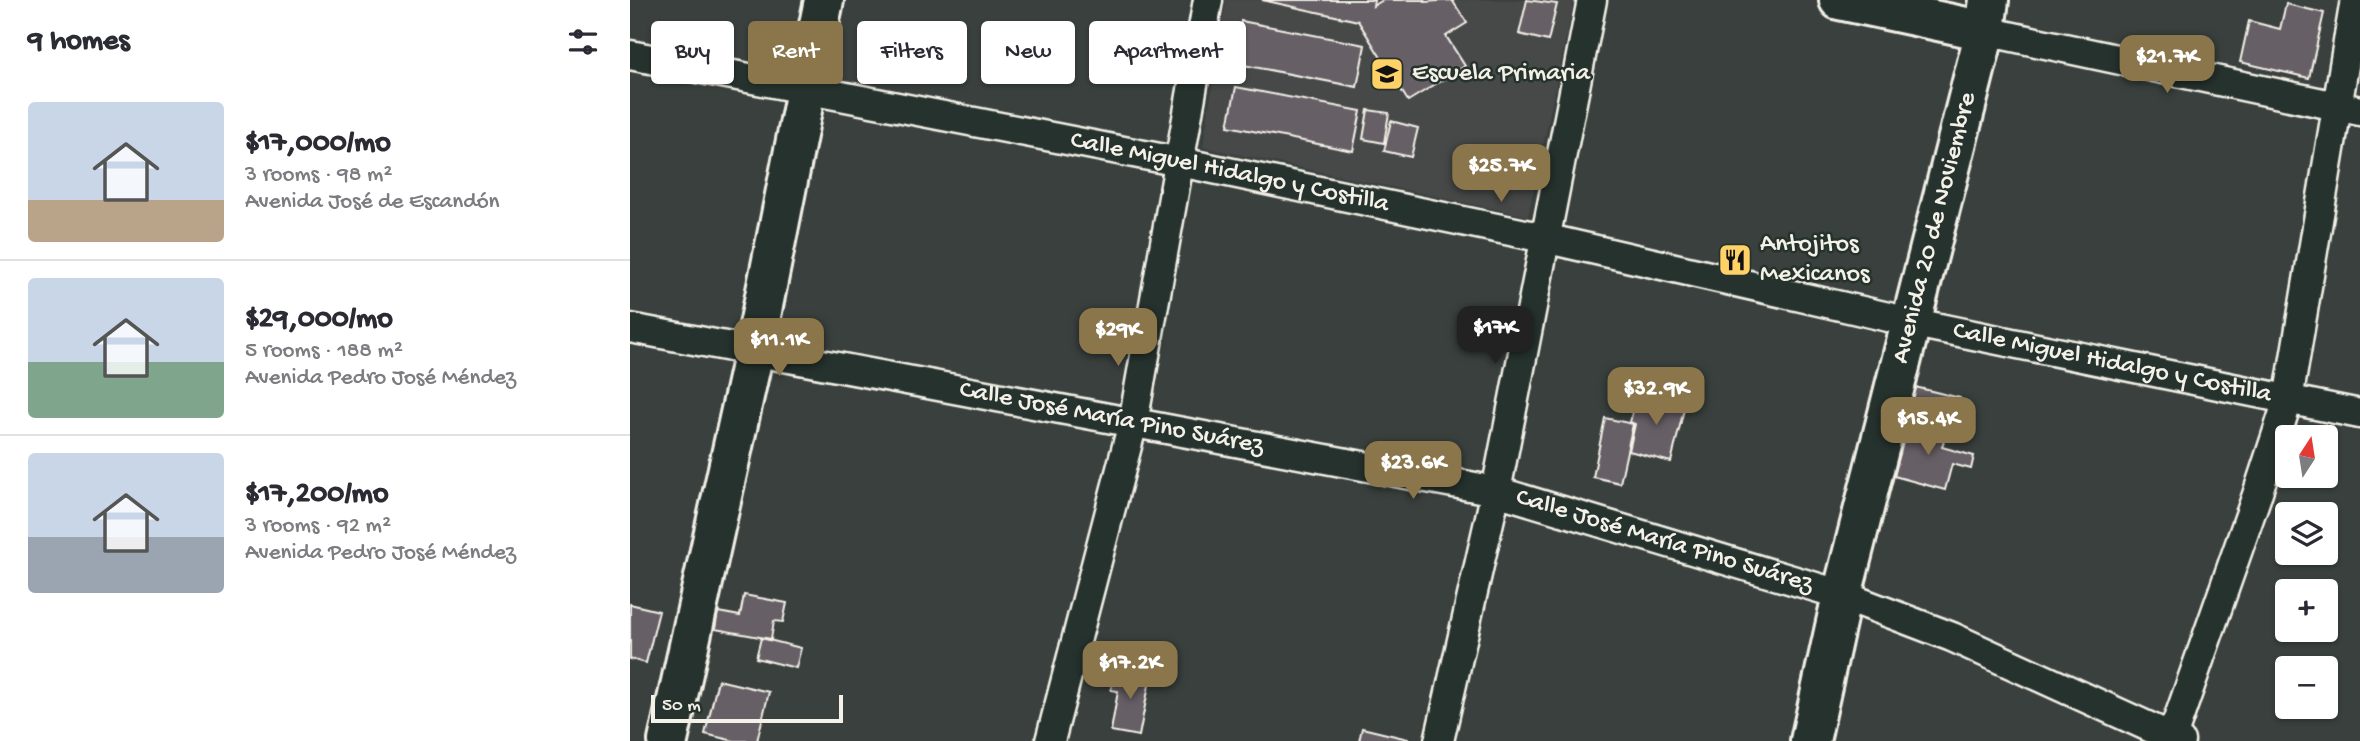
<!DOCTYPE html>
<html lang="en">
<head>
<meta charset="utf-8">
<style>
  body { margin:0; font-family:"Gochi Hand",sans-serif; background:#f2f2f3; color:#2b2b33; height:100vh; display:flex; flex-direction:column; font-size:26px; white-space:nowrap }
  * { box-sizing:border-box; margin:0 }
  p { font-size:23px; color:#7c7c81 }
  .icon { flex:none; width:38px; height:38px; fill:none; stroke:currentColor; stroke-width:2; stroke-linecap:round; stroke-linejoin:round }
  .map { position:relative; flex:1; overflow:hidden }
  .panel { display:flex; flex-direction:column; background:#fff; width:630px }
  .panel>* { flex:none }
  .top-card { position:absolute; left:21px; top:21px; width:665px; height:63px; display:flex; gap:14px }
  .needle { width:46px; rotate:12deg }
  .tools { position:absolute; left:1645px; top:425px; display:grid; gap:14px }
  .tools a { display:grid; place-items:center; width:63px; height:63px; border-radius:7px; background:#fff; box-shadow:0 2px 5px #0004; font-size:35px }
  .scale { position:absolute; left:21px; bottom:18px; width:192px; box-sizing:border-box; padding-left:7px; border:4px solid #f4f1e8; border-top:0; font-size:19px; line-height:24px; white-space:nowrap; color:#f4f1e8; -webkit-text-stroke:5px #26332d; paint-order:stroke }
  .price { position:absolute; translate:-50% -60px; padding:0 16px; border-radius:14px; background:#8a764a; color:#fff; font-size:23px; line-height:46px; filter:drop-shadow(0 2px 4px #0008) }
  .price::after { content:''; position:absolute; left:50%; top:42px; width:21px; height:16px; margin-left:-10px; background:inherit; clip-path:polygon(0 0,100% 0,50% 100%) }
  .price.active { background:#222; color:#fff }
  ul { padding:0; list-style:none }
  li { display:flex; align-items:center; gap:21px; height:175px; padding:0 28px }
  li+li { border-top:2px solid #e1e1e2 }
  li span { display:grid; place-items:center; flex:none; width:196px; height:140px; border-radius:7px; color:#555 }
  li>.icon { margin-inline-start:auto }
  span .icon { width:84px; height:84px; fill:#fffc; stroke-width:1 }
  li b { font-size:30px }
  h2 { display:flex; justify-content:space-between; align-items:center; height:84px; padding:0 28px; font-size:30px }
  .tag { padding:0 24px; border-radius:7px; background:#fff; box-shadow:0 2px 5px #0004; font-size:24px; line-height:63px }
  .tag.active { background:#8a764a; color:#fff }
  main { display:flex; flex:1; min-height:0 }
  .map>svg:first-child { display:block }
  .built { fill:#46494a }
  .building { fill:#665e66; stroke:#f4f1e8; stroke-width:2 }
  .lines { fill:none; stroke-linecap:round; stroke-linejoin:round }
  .street-casing { stroke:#f4f1e8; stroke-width:33 }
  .secondary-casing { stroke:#f4f1e8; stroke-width:44 }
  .street { stroke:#26332d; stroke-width:28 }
  .secondary { stroke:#26332d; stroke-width:38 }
  .labels { text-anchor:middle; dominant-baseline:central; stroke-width:5; stroke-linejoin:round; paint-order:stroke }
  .poi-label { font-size:26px; fill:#f4f1e8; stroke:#26332d; text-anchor:start }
  .street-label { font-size:26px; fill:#f4f1e8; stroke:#26332d }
</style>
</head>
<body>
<main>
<section class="panel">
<h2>9 homes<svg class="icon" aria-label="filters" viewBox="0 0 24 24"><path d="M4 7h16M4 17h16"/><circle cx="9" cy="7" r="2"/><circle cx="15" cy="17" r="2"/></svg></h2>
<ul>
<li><span style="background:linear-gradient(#c9d6e8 70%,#b9a48a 0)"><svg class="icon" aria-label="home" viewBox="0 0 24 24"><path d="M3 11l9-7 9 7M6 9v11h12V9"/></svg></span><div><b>$17,000/mo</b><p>3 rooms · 98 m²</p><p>Avenida José de Escandón</p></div></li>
<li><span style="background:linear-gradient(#c9d6e8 60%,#7fa58c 0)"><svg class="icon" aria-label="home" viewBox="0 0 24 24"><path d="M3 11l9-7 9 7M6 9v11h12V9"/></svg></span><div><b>$29,000/mo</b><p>5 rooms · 188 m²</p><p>Avenida Pedro José Méndez</p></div></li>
<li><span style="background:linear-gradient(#c9d6e8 60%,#9aa5b1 0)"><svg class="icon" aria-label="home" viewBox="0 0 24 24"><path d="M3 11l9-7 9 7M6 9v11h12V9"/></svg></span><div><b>$17,200/mo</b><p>3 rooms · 92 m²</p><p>Avenida Pedro José Méndez</p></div></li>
</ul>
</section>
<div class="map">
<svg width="1730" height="741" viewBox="0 0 1730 741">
  <rect width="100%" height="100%" fill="#39403e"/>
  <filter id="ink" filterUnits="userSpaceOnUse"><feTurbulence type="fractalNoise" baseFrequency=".0143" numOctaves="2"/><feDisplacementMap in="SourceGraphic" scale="14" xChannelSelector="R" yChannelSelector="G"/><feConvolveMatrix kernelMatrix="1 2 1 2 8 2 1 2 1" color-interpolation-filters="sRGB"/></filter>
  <g filter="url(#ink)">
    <path class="built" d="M596,0h348l-46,216 -325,-69z"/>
    <path class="building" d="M632,0h112l-1,6 10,-6h41l1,2 27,-2 15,23 -21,13 19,30 -57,35 -50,-80z
      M897,0l30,4 -9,37 -29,-7z
      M1656,4l38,9 -15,65 -69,-16 9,-41 31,8z
      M611,21l124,24 -8,42 -124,-24z
      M606,87l125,24 -8,40 -125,-25z
      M738,110l21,3 -5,30 -21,-4z
      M761,121l27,7 -7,29 -27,-6z
      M1277,385l53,13 -8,31 -52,-12z
      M1008,393l47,12 -14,57 -42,-11 6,-27 -5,-2z
      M975,418l28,6 -13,59 -27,-6z
      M1279,420l38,11 -5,16 32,9 -3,13 -19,-5 -7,26 -51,-14z
      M114,595l43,8 -4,19 -9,-1 -3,18 -56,-10 3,-17 22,4z
      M0,604l29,7 -13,52 -16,-4z
      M131,638l40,10 -5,20 -40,-10z
      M486,668l35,7 -12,61 -28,-5 7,-40 -7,-1z
      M88,680l51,12 -12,49h-23l-29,-7z
      M732,728l46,11v2h-49z"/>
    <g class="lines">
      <defs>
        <g id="street">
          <path d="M1355,31l375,80"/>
          <path id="s1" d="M0,55l550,107 364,76 366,84 450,92"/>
          <path id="s2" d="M0,328l866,163 346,104 110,42 228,104"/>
          <path d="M1542,737l84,-239 32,-98 67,-400"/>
          <path d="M420,741l83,-318 75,-423"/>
          <path d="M809,741l57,-250 96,-491"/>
        </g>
        <g id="secondary">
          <path d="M1209,0l146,31"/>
          <path d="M38,741l86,-390 70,-351"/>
          <path id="s3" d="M1180,741l32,-146 143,-564 4,-31"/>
        </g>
      </defs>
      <use href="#street" class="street-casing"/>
      <use href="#secondary" class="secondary-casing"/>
      <use href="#street" class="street"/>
      <use href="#secondary" class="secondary"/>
    </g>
  </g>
  <defs>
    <symbol id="school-square" viewBox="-11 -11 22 22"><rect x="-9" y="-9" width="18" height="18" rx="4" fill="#ffd166" stroke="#26332d"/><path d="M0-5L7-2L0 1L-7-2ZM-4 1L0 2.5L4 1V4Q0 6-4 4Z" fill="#111"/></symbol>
    <symbol id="restaurant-square" viewBox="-11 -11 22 22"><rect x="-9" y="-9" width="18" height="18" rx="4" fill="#ffd166" stroke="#26332d"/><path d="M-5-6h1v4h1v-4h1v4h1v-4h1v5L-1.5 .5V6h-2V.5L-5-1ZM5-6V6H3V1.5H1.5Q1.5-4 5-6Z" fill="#111"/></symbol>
  </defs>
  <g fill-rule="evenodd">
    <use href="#school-square" x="738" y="55" width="38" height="38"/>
    <use href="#restaurant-square" x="1086" y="241" width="38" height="38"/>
  </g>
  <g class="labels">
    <g class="poi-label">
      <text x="782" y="74">Escuela Primaria</text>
      <text x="1130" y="245">Antojitos<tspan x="1130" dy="30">Mexicanos</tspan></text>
    </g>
    <g class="street-label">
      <text stroke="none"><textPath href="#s1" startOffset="611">Calle Miguel Hidalgo y Costilla</textPath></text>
      <text stroke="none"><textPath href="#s3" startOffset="528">Avenida 20 de Noviembre</textPath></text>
      <text stroke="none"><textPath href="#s1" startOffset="1514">Calle Miguel Hidalgo y Costilla</textPath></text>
      <text stroke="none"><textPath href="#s2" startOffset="490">Calle José María Pino Suárez</textPath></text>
      <text stroke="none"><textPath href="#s2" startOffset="1057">Calle José María Pino Suárez</textPath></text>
    </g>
  </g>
</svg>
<div class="tools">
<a><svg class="needle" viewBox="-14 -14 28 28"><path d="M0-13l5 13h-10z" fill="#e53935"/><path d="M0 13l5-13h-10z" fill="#7c7c81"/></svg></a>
<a><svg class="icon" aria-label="layers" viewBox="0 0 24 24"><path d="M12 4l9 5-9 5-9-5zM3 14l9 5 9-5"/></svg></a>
<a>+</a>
<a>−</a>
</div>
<div class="scale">50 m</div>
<b class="price" style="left:1537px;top:95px">$21.7K</b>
<b class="price" style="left:871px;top:204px">$25.7K</b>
<b class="price active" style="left:865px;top:366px">$17K</b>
<b class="price" style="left:488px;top:368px">$29K</b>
<b class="price" style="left:149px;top:378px">$11.1K</b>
<b class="price" style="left:1026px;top:427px">$32.9K</b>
<b class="price" style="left:1298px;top:457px">$15.4K</b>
<b class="price" style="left:783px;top:501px">$23.6K</b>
<b class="price" style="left:500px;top:701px">$17.2K</b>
<div class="top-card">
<a class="tag">Buy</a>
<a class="tag active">Rent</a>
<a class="tag">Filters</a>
<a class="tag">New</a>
<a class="tag">Apartment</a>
</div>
</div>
</main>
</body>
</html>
